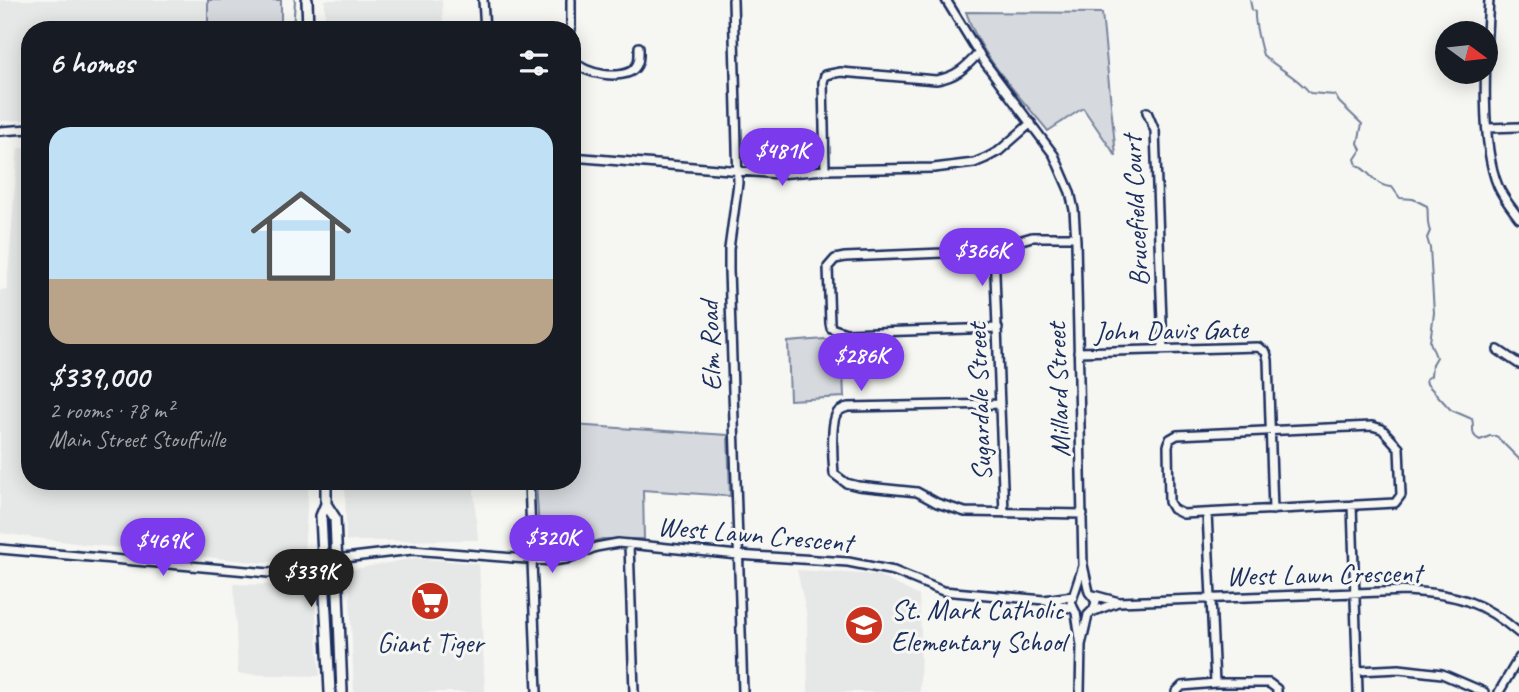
<!DOCTYPE html>
<html lang="en">
<head>
<meta charset="utf-8">
<style>
  body { margin:0; font-family:Caveat,sans-serif; background:#242831; color:#f1f3f6; height:100vh; display:flex; flex-direction:column; font-size:26px; white-space:nowrap }
  * { box-sizing:border-box; margin:0 }
  p { font-size:23px; color:#9ea1a6 }
  .icon { flex:none; width:38px; height:38px; fill:none; stroke:currentColor; stroke-width:2; stroke-linecap:round; stroke-linejoin:round }
  .map { position:relative; flex:1; overflow:hidden }
  .side { position:absolute; left:21px; top:21px; width:560px; height:469px; display:flex; flex-direction:column; background:#171b24; border-radius:28px; box-shadow:0 4px 18px #0003 }
  .side>* { flex:none }
  .needle { width:46px; rotate:105deg }
  .buttons { position:absolute; left:1435px; top:21px; display:grid; gap:14px }
  .buttons a { display:grid; place-items:center; width:63px; height:63px; border-radius:50%; background:#171b24; box-shadow:0 4px 18px #0003; font-size:35px }
  .price { position:absolute; translate:-50% -60px; padding:0 16px; border-radius:24px; background:#7c3aed; color:#fff; font-size:23px; line-height:46px; filter:drop-shadow(0 2px 4px #0008) }
  .price::after { content:''; position:absolute; left:50%; top:42px; width:21px; height:16px; margin-left:-10px; background:inherit; clip-path:polygon(0 0,100% 0,50% 100%) }
  .price.active { background:#222; color:#fff }
  ul { padding:0; list-style:none }
  li { display:grid; align-content:center; gap:14px; height:371px; padding:0 28px }
  li span { display:grid; place-items:center; height:217px; border-radius:21px; color:#555 }
  li>.icon { margin-inline-start:auto }
  span .icon { width:126px; height:126px; fill:#fffc; stroke-width:1 }
  li b { font-size:30px }
  h2 { display:flex; justify-content:space-between; align-items:center; height:84px; padding:0 28px; font-size:30px }
  .map>svg:first-child { display:block }
  .built { fill:#e6e7e7 }
  .green { fill:#d6d9dd; stroke:#78849e; stroke-width:2 }
  .lines { fill:none; stroke-linecap:round; stroke-linejoin:round }
  .stream { stroke:#717e99; stroke-width:2 }
  .minor-casing { stroke:#1b2f5e; stroke-width:12 }
  .major-casing { stroke:#1b2f5e; stroke-width:14 }
  .minor { stroke:#f6f6f2; stroke-width:7 }
  .major { stroke:#f6f6f2; stroke-width:9 }
  .labels { text-anchor:middle; dominant-baseline:central; stroke-width:6; stroke-linejoin:round; paint-order:stroke }
  .street-label { font-size:28px; fill:#1b2f5e; stroke:#f6f6f2 }
  .poi-label { font-size:28px; fill:#1b2f5e; stroke:#f6f6f2; text-anchor:start }
</style>
</head>
<body>
<div class="map">
<svg width="1519" height="692" viewBox="0 0 1519 692">
  <rect width="100%" height="100%" fill="#f6f6f2"/>
  <filter id="ink" filterUnits="userSpaceOnUse"><feTurbulence type="fractalNoise" baseFrequency=".0143" numOctaves="2"/><feDisplacementMap in="SourceGraphic" scale="14" xChannelSelector="R" yChannelSelector="G"/><feConvolveMatrix kernelMatrix="1 2 1 2 8 2 1 2 1" color-interpolation-filters="sRGB"/></filter>
  <g filter="url(#ink)">
    <path class="built" d="M0,0h208v30h-178v90l-30,1z
      M325,0h117l1,30h-118z
      M18,148h12v333h279l-5,72 -39,10 -182,-19 -83,-11v-243h7z
      M345,481h128l5,59 -132,1z
      M416,558l63,6 6,128h-131l-5,-122z
      M797,570l81,5 41,21 2,38 -1,58h-112l-1,-76z
      M234,584l80,2 6,90 -82,-2z"/>
    <path class="green" d="M208,0h73v30h-73z
      M966,12l136,1 14,143 -33,-48 -35,23c-29,-36 -67,-73 -82,-119z
      M825,339l17,7 2,51 -54,3 -2,-58z
      M572,425l156,10 2,61 -87,-6 1,49h-42l-32,9 -30,1 -4,-68h36z"/>
    <g class="lines">
      <path class="stream" d="M1250,0l2,10 3,2c-1,8 5,34 8,43 15,14 34,21 47,38l25,2 4,7 23,22 -4,19 3,7 -6,9 2,6c14,7 17,21 35,22l8,11 13,1 14,7c2,9 -1,16 3,25l-3,7 3,10 4,65 -4,29 6,15 -4,7 -1,12 -5,3 1,5 24,26 21,9c3,9 -3,16 8,21l10,-4h6l23,23
        M293,30l2,-30"/>
      <defs>
        <path id="minor" d="M483,0l2,30
          M733,0l5,183 -9,66v21l14,422
          M946,0l37,60 71,95 16,37 4,18 2,31 7,324 6,27 7,9 -2,8 -6,6
          M1489,0c-3,49 -10,141 9,186 5,12 13,21 21,32
          M571,30v-30
          M572,50c1,4 1,8 3,11 9,14 48,19 59,8 6,-6 5,-14 5,-22
          M1147,112l8,19 8,218
          M1488,128l31,-1
          M0,131l30,-2
          M572,157l206,17 47,-4 109,-2 40,-5 12,-5 13,-7 32,-28
          M825,170l-2,-88 2,-7 16,-3 95,8c20,-3 29,-12 43,-27
          M994,248l10,265
          M998,328l-152,5 -15,-5 -1,-5 -2,-56 7,-8 10,-2 98,-4 51,-5 38,-11h43
          M1498,350l21,14
          M1078,352l180,-5 8,5 2,8 5,150
          M1000,404l-152,3c-4,1 -7,2 -10,5 -8,7 -5,51 -4,62l12,9 12,3 59,6 20,11 28,9 118,2
          M1372,426l10,3 17,19 2,47 -6,8 -212,11 -10,-5 -4,-7 -1,-56 2,-7 7,-4z
          M529,481l8,211
          M1352,505l6,187
          M1207,513l8,170
          M629,544l5,148
          M0,549l269,24 67,-14 76,-9 141,11 14,-2 29,-12 22,-4 120,12 110,7 46,9 49,20 101,9 29,-4
          M1093,595l26,7 288,-11c49,3 75,10 112,42
          M1048,601l25,8
          M1092,612l26,-10
          M1081,645l-5,-32 -5,-10 12,-37
          M1357,671l42,-2 43,5 42,18
          M1080,692l1,-47 7,-30
          M1176,692l6,-6 33,-3h54l8,6v3
          M1499,692l20,-34"/>
        <path id="major" d="M307,0l1,30
          M326,481v23l-5,12 9,176
          M326,504l9,14 7,174"/>
      </defs>
      <use href="#minor" class="minor-casing"/>
      <use href="#major" class="major-casing"/>
      <use href="#minor" class="minor"/>
      <use href="#major" class="major"/>
    </g>
  </g>
  <defs>
    <symbol id="supermarket-disc" viewBox="-11 -11 22 22"><circle r="9.5" fill="#c8321e" stroke="#f6f6f2"/><path d="M-6-5.5h2.5l.6 2H6L4.5 2H-2.5L-4.4-4H-6ZM-1.5 3.2a1.3 1.3 0 1 0 .1 0ZM3 3.2a1.3 1.3 0 1 0 .1 0Z" fill="#fff"/></symbol>
    <symbol id="school-disc" viewBox="-11 -11 22 22"><circle r="9.5" fill="#c8321e" stroke="#f6f6f2"/><path d="M0-5L7-2L0 1L-7-2ZM-4 1L0 2.5L4 1V4Q0 6-4 4Z" fill="#fff"/></symbol>
  </defs>
  <g fill-rule="evenodd">
    <use href="#supermarket-disc" x="408" y="579" width="44" height="44"/>
    <use href="#school-disc" x="842" y="603" width="44" height="44"/>
  </g>
  <g class="labels">
    <g class="street-label">
      <text transform="translate(1135 211) rotate(-93)">Brucefield Court</text>
      <text transform="translate(1171 330) rotate(-1)">John Davis Gate</text>
      <text transform="translate(710 346) rotate(-92)">Elm Road</text>
      <text transform="translate(1058 390) rotate(-92)">Millard Street</text>
      <text transform="translate(979 402) rotate(-92)">Sugardale Street</text>
      <text transform="translate(755 534) rotate(5)">West Lawn Crescent</text>
      <text transform="translate(1324 574) rotate(-1)">West Lawn Crescent</text>
    </g>
    <g class="poi-label">
      <text x="891" y="609">St. Mark Catholic<tspan x="891" dy="32">Elementary School</tspan></text>
      <text x="430" y="642" text-anchor="middle">Giant Tiger</text>
    </g>
  </g>
</svg>
<div class="buttons">
<a><svg class="needle" viewBox="-14 -14 28 28"><path d="M0-13l5 13h-10z" fill="#e53935"/><path d="M0 13l5-13h-10z" fill="#9ea1a6"/></svg></a>
</div>
<b class="price" style="left:782px;top:188px">$481K</b>
<b class="price" style="left:982px;top:288px">$366K</b>
<b class="price" style="left:861px;top:393px">$286K</b>
<b class="price" style="left:552px;top:575px">$320K</b>
<b class="price" style="left:163px;top:578px">$469K</b>
<b class="price active" style="left:311px;top:609px">$339K</b>
<section class="side">
<h2>6 homes<svg class="icon" aria-label="filters" viewBox="0 0 24 24"><path d="M4 7h16M4 17h16"/><circle cx="9" cy="7" r="2"/><circle cx="15" cy="17" r="2"/></svg></h2>
<ul>
<li><span style="background:linear-gradient(#bfe0f5 70%,#b9a48a 0)"><svg class="icon" aria-label="home" viewBox="0 0 24 24"><path d="M3 11l9-7 9 7M6 9v11h12V9"/></svg></span><div><b>$339,000</b><p>2 rooms · 78 m²</p><p>Main Street Stouffville</p></div></li>
</ul>
</section>
</div>
</body>
</html>
